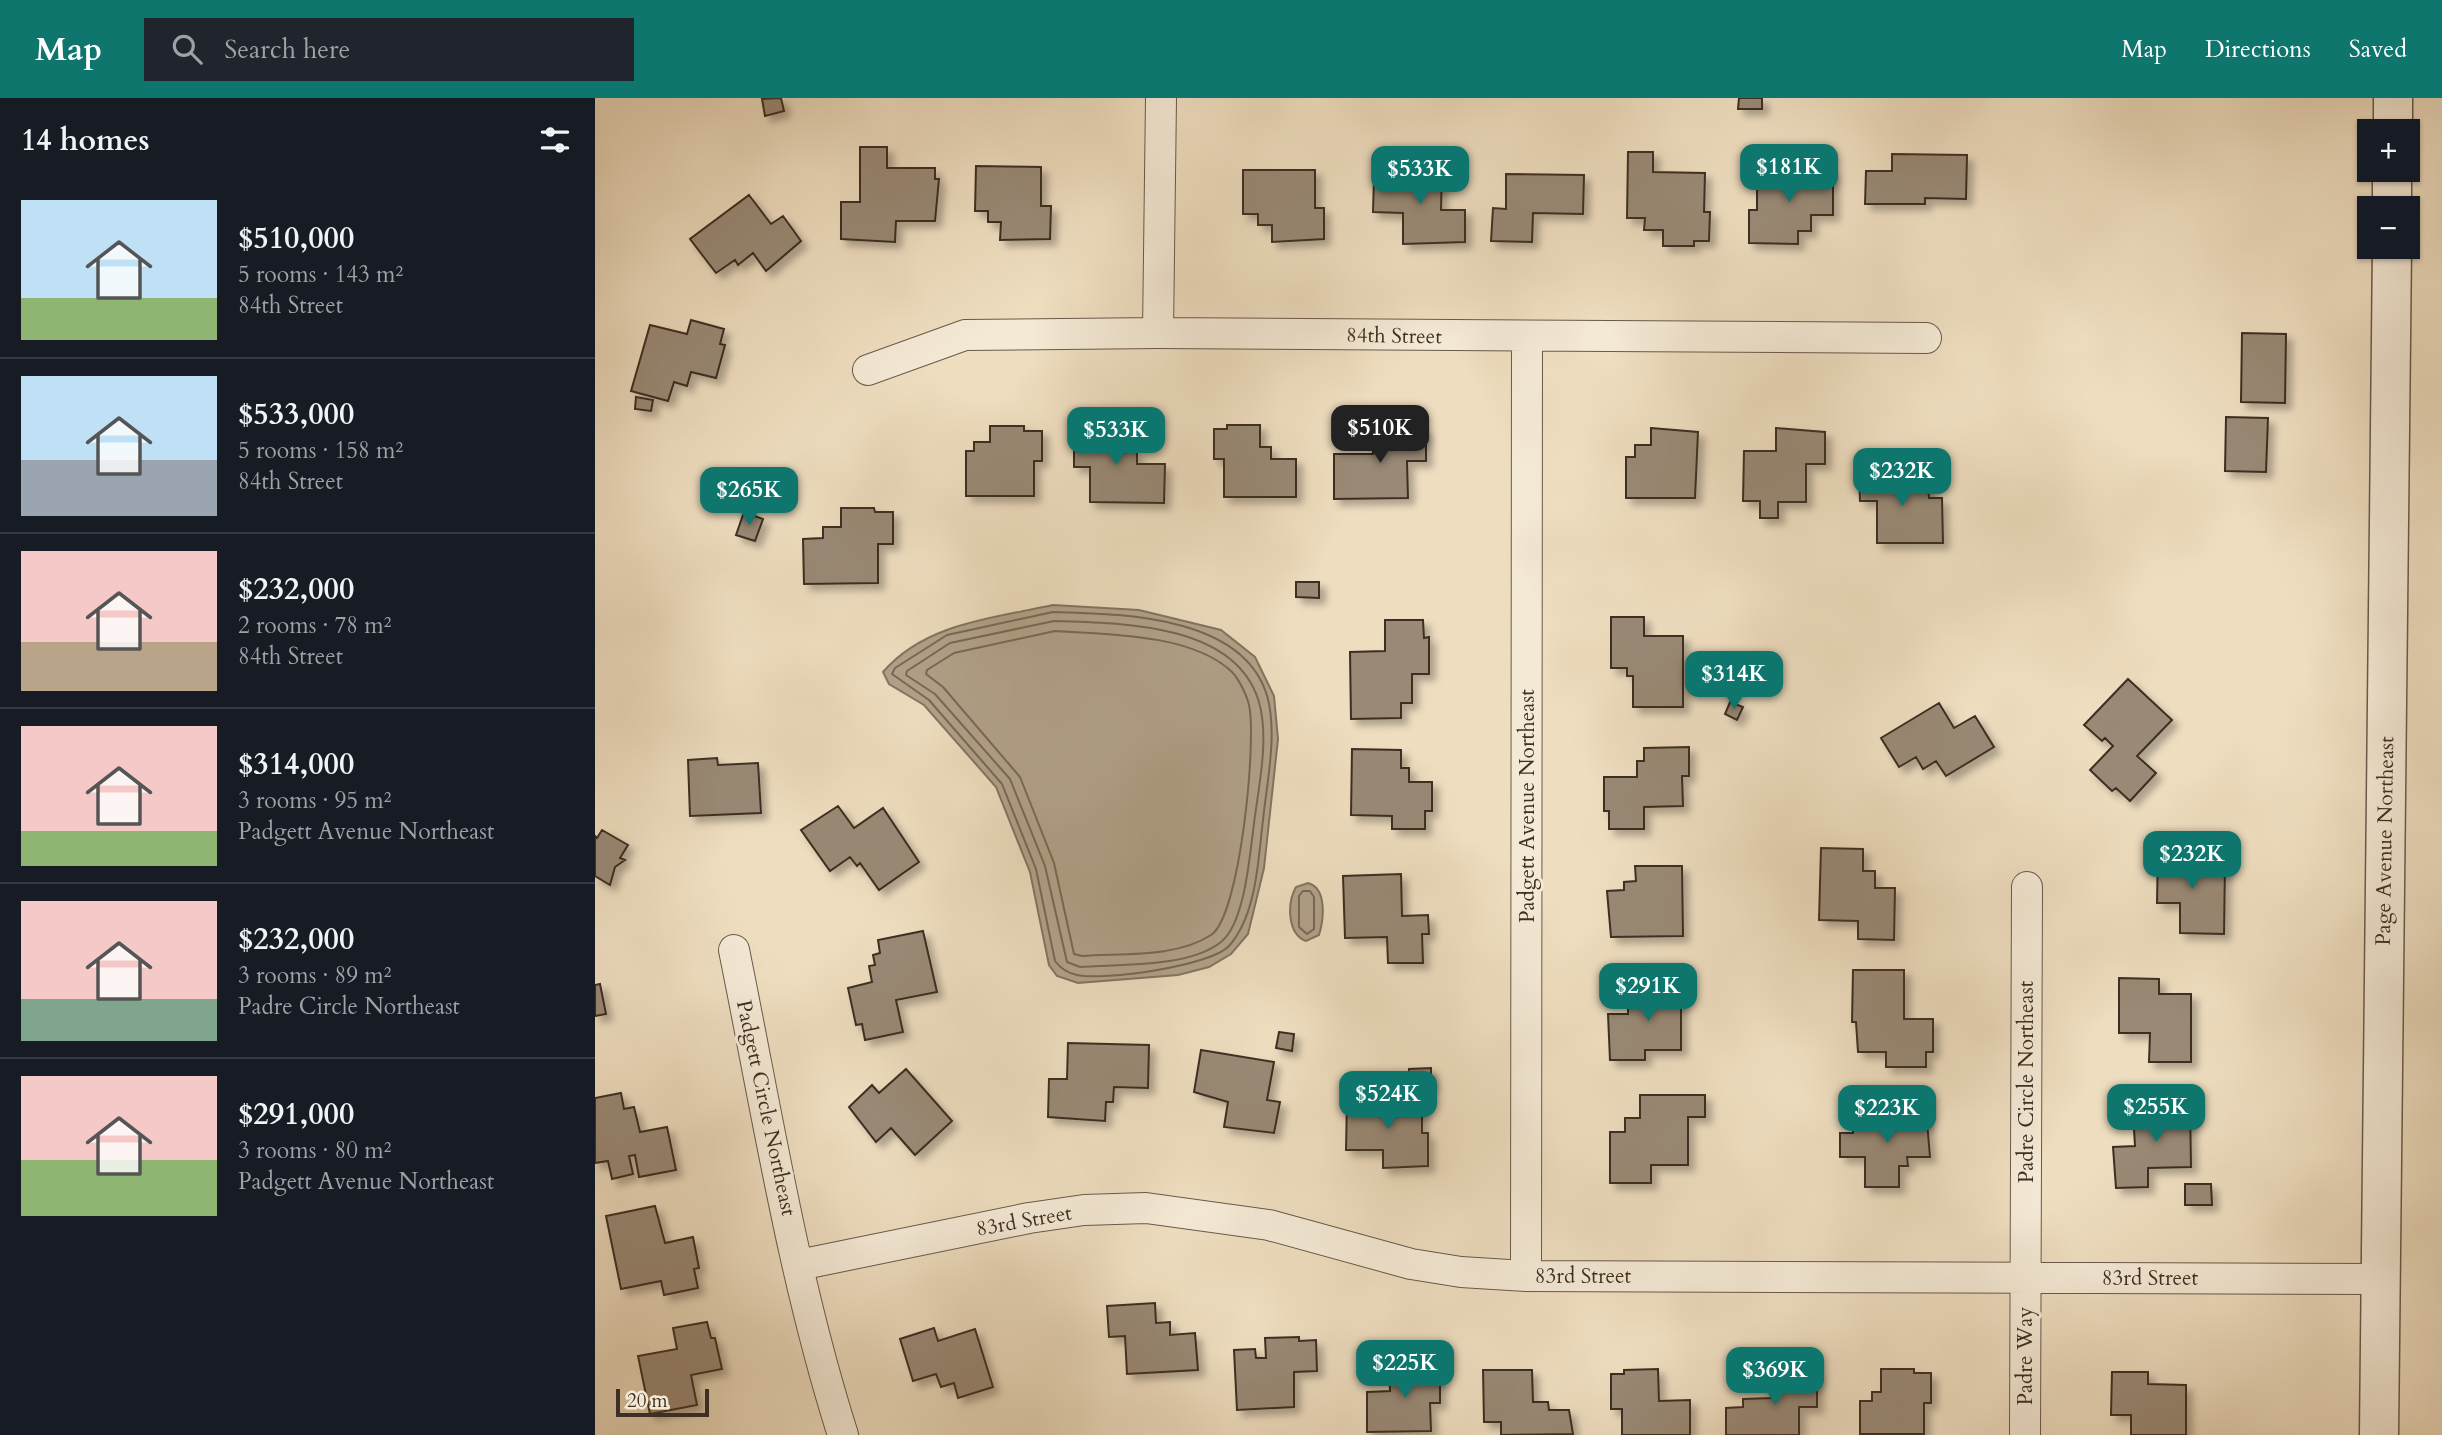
<!DOCTYPE html>
<html lang="en">
<head>
<meta charset="utf-8">
<style>
  body { margin:0; font-family:Cardo,serif; background:#20242c; color:#f1f3f6; height:100vh; display:flex; flex-direction:column; font-size:26px; white-space:nowrap }
  * { box-sizing:border-box; margin:0 }
  p { font-size:23px; color:#9ea1a6 }
  .icon { flex:none; width:38px; height:38px; fill:none; stroke:currentColor; stroke-width:2; stroke-linecap:round; stroke-linejoin:round }
  .map { position:relative; flex:1; overflow:hidden }
  .drawer { display:flex; flex-direction:column; background:#171b24; width:595px }
  .drawer>* { flex:none }
  .controls { position:absolute; left:1762px; top:21px; display:grid; gap:14px }
  .controls a { display:grid; place-items:center; width:63px; height:63px; border-radius:0px; background:#171b24; box-shadow:0 2px 5px #0004; font-size:35px }
  .scale { position:absolute; left:21px; bottom:18px; width:93px; box-sizing:border-box; padding-left:7px; border:4px solid #3d2f23; border-top:0; font-size:19px; line-height:24px; white-space:nowrap; color:#3d2f23; -webkit-text-stroke:5px #f4e9d5; paint-order:stroke }
  .price { position:absolute; translate:-50% -60px; padding:0 16px; border-radius:14px; background:#0f766e; color:#fff; font-size:23px; line-height:46px; filter:drop-shadow(0 2px 4px #0008) }
  .price::after { content:''; position:absolute; left:50%; top:42px; width:21px; height:16px; margin-left:-10px; background:inherit; clip-path:polygon(0 0,100% 0,50% 100%) }
  .price.current { background:#222; color:#fff }
  ul { padding:0; list-style:none }
  li { display:flex; align-items:center; gap:21px; height:175px; padding:0 21px }
  li+li { border-top:2px solid #363941 }
  li span { display:grid; place-items:center; flex:none; width:196px; height:140px; border-radius:0px; color:#555 }
  li>.icon { margin-inline-start:auto }
  span .icon { width:84px; height:84px; fill:#fffc; stroke-width:1 }
  li b { font-size:30px }
  h2 { display:flex; justify-content:space-between; align-items:center; height:84px; padding:0 21px; font-size:30px }
  header { display:flex; align-items:center; gap:42px; box-sizing:border-box; height:98px; padding:0 35px; background:#0f766e; color:#fff }
  header strong { font-size:33px }
  nav { display:flex; gap:38px; margin-inline-start:auto; font-size:24px }
  .search { width:490px; height:63px; background:#20242c; display:flex; align-items:center; gap:18px; box-sizing:border-box; padding:0 24px; border-radius:0px; color:#9ea1a6; font-size:26px }
  main { display:flex; flex:1; min-height:0 }
  .map>svg:first-child { display:block }
  .water { fill:#b2a28a; stroke:#837461; stroke-width:2 }
  .lines { fill:none; stroke-linecap:round; stroke-linejoin:round }
  .shore { stroke:#786856; stroke-width:2 }
  .building { fill:#998974; stroke:#3d2f23; stroke-width:2; filter:url(#shadow) }
  .minor-casing { stroke:#695a4a; stroke-width:32 }
  .tertiary-casing { stroke:#695a4a; stroke-width:41 }
  .minor { stroke:#f4e9d5; stroke-width:30 }
  .tertiary { stroke:#f4e9d5; stroke-width:38 }
  .labels { text-anchor:middle; dominant-baseline:central; stroke-width:6; stroke-linejoin:round; paint-order:stroke }
  .street-label { font-size:21px; fill:#3d2f23; stroke:#f4e9d5 }
</style>
</head>
<body>
<header>
<strong>Map</strong>
<div class="search"><svg class="icon" aria-label="search" viewBox="0 0 24 24"><circle cx="10" cy="10" r="6"/><path d="M15 15l6 6"/></svg>Search here</div>
<nav><a>Map</a><a>Directions</a><a>Saved</a></nav>
</header>
<main>
<section class="drawer">
<h2>14 homes<svg class="icon" aria-label="filters" viewBox="0 0 24 24"><path d="M4 7h16M4 17h16"/><circle cx="9" cy="7" r="2"/><circle cx="15" cy="17" r="2"/></svg></h2>
<ul>
<li><span style="background:linear-gradient(#bfe0f5 70%,#8fb573 0)"><svg class="icon" aria-label="home" viewBox="0 0 24 24"><path d="M3 11l9-7 9 7M6 9v11h12V9"/></svg></span><div><b>$510,000</b><p>5 rooms · 143 m²</p><p>84th Street</p></div></li>
<li><span style="background:linear-gradient(#bfe0f5 60%,#9aa5b1 0)"><svg class="icon" aria-label="home" viewBox="0 0 24 24"><path d="M3 11l9-7 9 7M6 9v11h12V9"/></svg></span><div><b>$533,000</b><p>5 rooms · 158 m²</p><p>84th Street</p></div></li>
<li><span style="background:linear-gradient(#f6c9c9 65%,#b9a48a 0)"><svg class="icon" aria-label="home" viewBox="0 0 24 24"><path d="M3 11l9-7 9 7M6 9v11h12V9"/></svg></span><div><b>$232,000</b><p>2 rooms · 78 m²</p><p>84th Street</p></div></li>
<li><span style="background:linear-gradient(#f6c9c9 75%,#8fb573 0)"><svg class="icon" aria-label="home" viewBox="0 0 24 24"><path d="M3 11l9-7 9 7M6 9v11h12V9"/></svg></span><div><b>$314,000</b><p>3 rooms · 95 m²</p><p>Padgett Avenue Northeast</p></div></li>
<li><span style="background:linear-gradient(#f6c9c9 70%,#7fa58c 0)"><svg class="icon" aria-label="home" viewBox="0 0 24 24"><path d="M3 11l9-7 9 7M6 9v11h12V9"/></svg></span><div><b>$232,000</b><p>3 rooms · 89 m²</p><p>Padre Circle Northeast</p></div></li>
<li><span style="background:linear-gradient(#f6c9c9 60%,#8fb573 0)"><svg class="icon" aria-label="home" viewBox="0 0 24 24"><path d="M3 11l9-7 9 7M6 9v11h12V9"/></svg></span><div><b>$291,000</b><p>3 rooms · 80 m²</p><p>Padgett Avenue Northeast</p></div></li>
</ul>
</section>
<div class="map">
<svg width="1847" height="1337" viewBox="0 0 1847 1337">
  <defs>
    <filter id="shadow"><feDropShadow dx="6" dy="6" stdDeviation="3.5" flood-color="#0004"/></filter>
  </defs>
  <rect width="100%" height="100%" fill="#eeddbf"/>
  <filter id="stains"><feTurbulence type="fractalNoise" baseFrequency=".00286" numOctaves="4"/><feColorMatrix values="0 0 0 0 .2 0 0 0 0 .09 0 0 0 0 .02 0 0 0 .5 -.17"/></filter>
  <radialGradient id="worn" r=".72"><stop offset=".6" stop-color="#630" stop-opacity="0"/><stop offset="1" stop-color="#630" stop-opacity=".3"/></radialGradient>
  <path class="water" d="M458,507l86,5 82,20 34,27 19,39 4,43 -14,129 -16,66 -17,20 -22,13 -31,8 -100,8 -21,-7 -8,-11 -19,-93 -34,-85 -72,-82 -35,-21 -6,-12c42,-49 111,-54 170,-67z
    M713,785c19,5 16,36 11,52l-13,6c-19,-7 -19,-38 -10,-54z"/>
  <g class="lines">
    <path class="shore" d="M458,514c69,2 193,3 215,87 9,38 -1,82 -5,121 -5,40 -6,94 -34,126 -18,20 -126,35 -152,29 -10,-2 -16,-6 -22,-14l-19,-92 -34,-85 -73,-84 -37,-26 3,-6 52,-33z
      M459,523c67,2 179,2 204,78 13,40 -1,93 -5,133 -4,29 -9,92 -32,110 -32,26 -102,22 -141,25l-13,-5 -22,-96 -35,-87 -75,-85 -29,-19 1,-4 43,-28z
      M460,533c52,3 138,3 177,41 7,7 15,24 17,33 8,35 -9,212 -38,230 -35,23 -89,18 -129,21l-8,-2 -20,-91 -34,-86 -77,-90 -17,-13 1,-4 27,-17z
      M708,793h7l4,6v32l-7,5 -8,-7v-31z"/>
  </g>
  <path class="building" d="M186,0l3,13 -19,5 -3,-17z
    M1144,0h23v11h-24z
    M265,49h27v21h48v11h4l-4,42h-39l-1,21 -54,-3v-37h19z
    M1033,54h25v20l52,1 -1,39h6l-1,29h-15v5h-31v-16h-19l1,-12h-18z
    M1297,56l75,1 -1,44 -41,-1v6h-60l1,-33h26z
    M381,68l65,1v39h10l-1,33 -50,1 1,-18h-13v-11h-13z
    M804,70h43l-1,42h24v32l-62,2v-31l-30,-1 1,-35h25z
    M648,72h72v38h9v31l-52,3v-17h-14v-11h-15z
    M1162,72l76,1v44h-22v16h-13v13l-49,-1v-33h8z
    M911,76l78,1 -1,39 -50,-1 -1,29 -41,-1 2,-33 13,1z
    M154,97l22,29 12,-8 18,25 -35,30 -13,-18 -15,12 -3,-5 -19,13 -26,-34z
    M96,222l33,9 -4,15 5,1 -9,33 -25,-6 -4,14 -13,-4 -6,19 -37,-10 19,-66 37,9z
    M1647,235l44,1 -1,69 -44,-1z
    M41,299l17,3 -2,11 -16,-2z
    M1631,319l42,1 -2,54 -41,-1z
    M492,326l38,1v26h12v13h28l-1,39 -74,-1v-35h-16v-38h13z
    M814,326v5h17v32h-19l1,37 -74,1v-45h39v-29z
    M632,327h33v22h11v12h25v38h-72v-38h-10v-30h13z
    M395,328h34v5h18v30h-8v35h-68v-45h8v-9h16z
    M1056,330l47,4 -3,66h-69v-41h9v-12h16z
    M1181,330l49,4v32h-19v38h-28v16h-18v-17h-17l1,-50h32z
    M1279,371h34v14h20l1,15h13l1,45h-66v-42h-17l-1,-29h15z
    M246,410h33l1,4h18v32h-15v39l-74,1 -1,-45 20,-1v-11h18z
    M149,414l19,7 -8,22 -19,-6z
    M701,484h23v16l-23,-1z
    M1016,519h33v19h39v71h-50v-31h-6v-8h-16z
    M790,522h38l1,18 5,-1v37h-17v29h-11v15l-50,1 -1,-67 35,-1z
    M1533,581l44,41 -35,36 19,17 -26,28 -14,-13 -4,3 -22,-21 23,-24 -8,-8 -3,3 -18,-16z
    M1135,604l13,5 -6,13 -12,-6z
    M1344,605l15,25 21,-12 19,31 -48,29 -10,-15 -13,8 -7,-12 -17,10 -18,-29z
    M1094,649v29h-7l1,30 -39,1v22h-35v-18h-5v-34h33v-16h7v-13z
    M757,651l49,1v18h8v14h23v29h-7v18h-33v-13l-41,-1z
    M122,660l1,7 40,-2 3,50 -71,3 -2,-56z
    M243,708l16,22 29,-20 36,54 -40,28 -19,-27 -3,3 -7,-9 -20,14 -29,-41z
    M7,732l26,15 -8,13 5,2 -10,7 -5,18 -15,-9v-40l2,2z
    M1226,750l42,1v22h12v17h20l-1,52 -36,-1v-18l-39,-1z
    M1563,751h34v15l33,1 -1,69 -44,-1v-30h-23z
    M1040,768h47l1,70 -72,1 -4,-46 17,-1v-8l12,-1z
    M806,776l1,42 26,-1 1,19h-7l1,29h-35l-1,-26 -42,1 -2,-62z
    M328,833l14,61 -41,8 7,32 -38,8 -3,-16 -6,1 -8,-37 24,-6 -3,-16 6,-1 -2,-10 7,-2 -2,-13z
    M1258,872h51v49h29v33h-7v15h-40v-15h-28l-2,-30h-4z
    M1524,880l40,1v15h32v68h-42l1,-29h-31z
    M1042,885h44v67h-36v10h-35l-2,-46h20v-12h9z
    M5,886l6,30 -11,2v-31z
    M684,934l15,2 -2,17 -16,-3z
    M473,945l81,2 -1,43 -34,-1 -1,15h-7l-1,19 -57,-4 1,-38h18z
    M606,952l73,12 -7,38 13,2 -6,31 -50,-6 4,-25 -34,-10z
    M836,970v18h-22v-17z
    M311,971l46,52 -37,34 -24,-27 -15,14 -27,-35 23,-22 7,8z
    M26,995l3,16 10,-2 6,25 27,-5 9,43 -37,7 -4,-22 -6,1 4,18 -21,5 -4,-18 -13,2v-65z
    M1045,997h65v22h-17v48h-37v18h-41v-51h15v-14h15z
    M1589,1000l1,6h5l1,63 -43,1v19l-32,1 -3,-41 22,-1 -1,-17h7v-11h9v-14h5v-5z
    M752,1001l75,1v33h6v33l-45,2v-18h-37z
    M1297,1012h34l4,47h-23l1,9h-9v21h-34v-30h-25v-24h13v-13h39z
    M1590,1086h26l1,21h-27z
    M60,1108l10,37 28,-6 6,31 -5,1 4,19 -34,7 -3,-14 -40,8 -15,-73z
    M560,1205l1,20 14,-1v13l25,-2 3,37 -71,4 -2,-38 -16,1 -2,-31z
    M112,1224l4,16h4l7,31 -31,6 6,30 -47,9 -12,-58 39,-7 -4,-21z
    M339,1230l4,13 37,-12 18,58 -35,11 -4,-15 -13,4 -5,-13 -23,7 -13,-42z
    M704,1239v4l17,-1 1,31 -23,1v35l-57,3 -3,-60 21,-1 1,9h10l-1,-20z
    M794,1268h51v37h-10l1,28 -64,1v-40l23,-1z
    M1063,1271l1,32 31,-1v35h-68v-26h-11v-35h13v-4z
    M1286,1271h33v4h17v30h-7v31h-64v-33h12v-9h9z
    M888,1272h49l1,32h15l1,8h20l4,24 -72,1v-13h-17z
    M1210,1273v3h12v33h-18v28h-73v-27l17,-1v-8l28,-1v-26z
    M1517,1274h36v12l38,1v50h-55v-20h-20z"/>
  <g class="lines">
    <defs>
      <path id="minor" d="M563,235l3,-235
        M273,272l97,-35 193,-2 768,5
        M139,852c33,162 59,328 109,485
        M204,1167l230,-47 55,-8 62,-2 123,17 142,39 50,8 65,4 854,3
        M931,1178l1,-939
        M1430,1337l2,-548"/>
      <path id="tertiary" d="M1798,33v-33
        M1797,110v-38
        M1784,1337l13,-1188"/>
    </defs>
    <use href="#minor" class="minor-casing"/>
    <use href="#tertiary" class="tertiary-casing"/>
    <use href="#minor" class="minor"/>
    <use href="#tertiary" class="tertiary"/>
  </g>
  <g class="labels">
    <g class="street-label">
      <text transform="translate(799 238) rotate(1)">84th Street</text>
      <text transform="translate(932 708) rotate(-90)">Padgett Avenue Northeast</text>
      <text transform="translate(1790 743) rotate(-89)">Page Avenue Northeast</text>
      <text transform="translate(1431 984) rotate(-90)">Padre Circle Northeast</text>
      <text transform="translate(171 1010) rotate(78)">Padgett Circle Northeast</text>
      <text transform="translate(429 1123) rotate(-10)">83rd Street</text>
      <text x="988" y="1178">83rd Street</text>
      <text x="1555" y="1180">83rd Street</text>
      <text transform="translate(1430 1258) rotate(-90)">Padre Way</text>
    </g>
  </g>
  <rect width="100%" height="100%" filter="url(#stains)"/>
  <rect width="100%" height="100%" fill="url(#worn)"/>
</svg>
<div class="controls">
<a>+</a>
<a>−</a>
</div>
<div class="scale">20 m</div>
<b class="price" style="left:1194px;top:106px">$181K</b>
<b class="price" style="left:825px;top:108px">$533K</b>
<b class="price current" style="left:785px;top:367px">$510K</b>
<b class="price" style="left:521px;top:369px">$533K</b>
<b class="price" style="left:1307px;top:410px">$232K</b>
<b class="price" style="left:154px;top:429px">$265K</b>
<b class="price" style="left:1139px;top:613px">$314K</b>
<b class="price" style="left:1597px;top:793px">$232K</b>
<b class="price" style="left:1053px;top:925px">$291K</b>
<b class="price" style="left:793px;top:1033px">$524K</b>
<b class="price" style="left:1561px;top:1046px">$255K</b>
<b class="price" style="left:1292px;top:1047px">$223K</b>
<b class="price" style="left:810px;top:1302px">$225K</b>
<b class="price" style="left:1180px;top:1309px">$369K</b>
</div>
</main>
</body>
</html>
